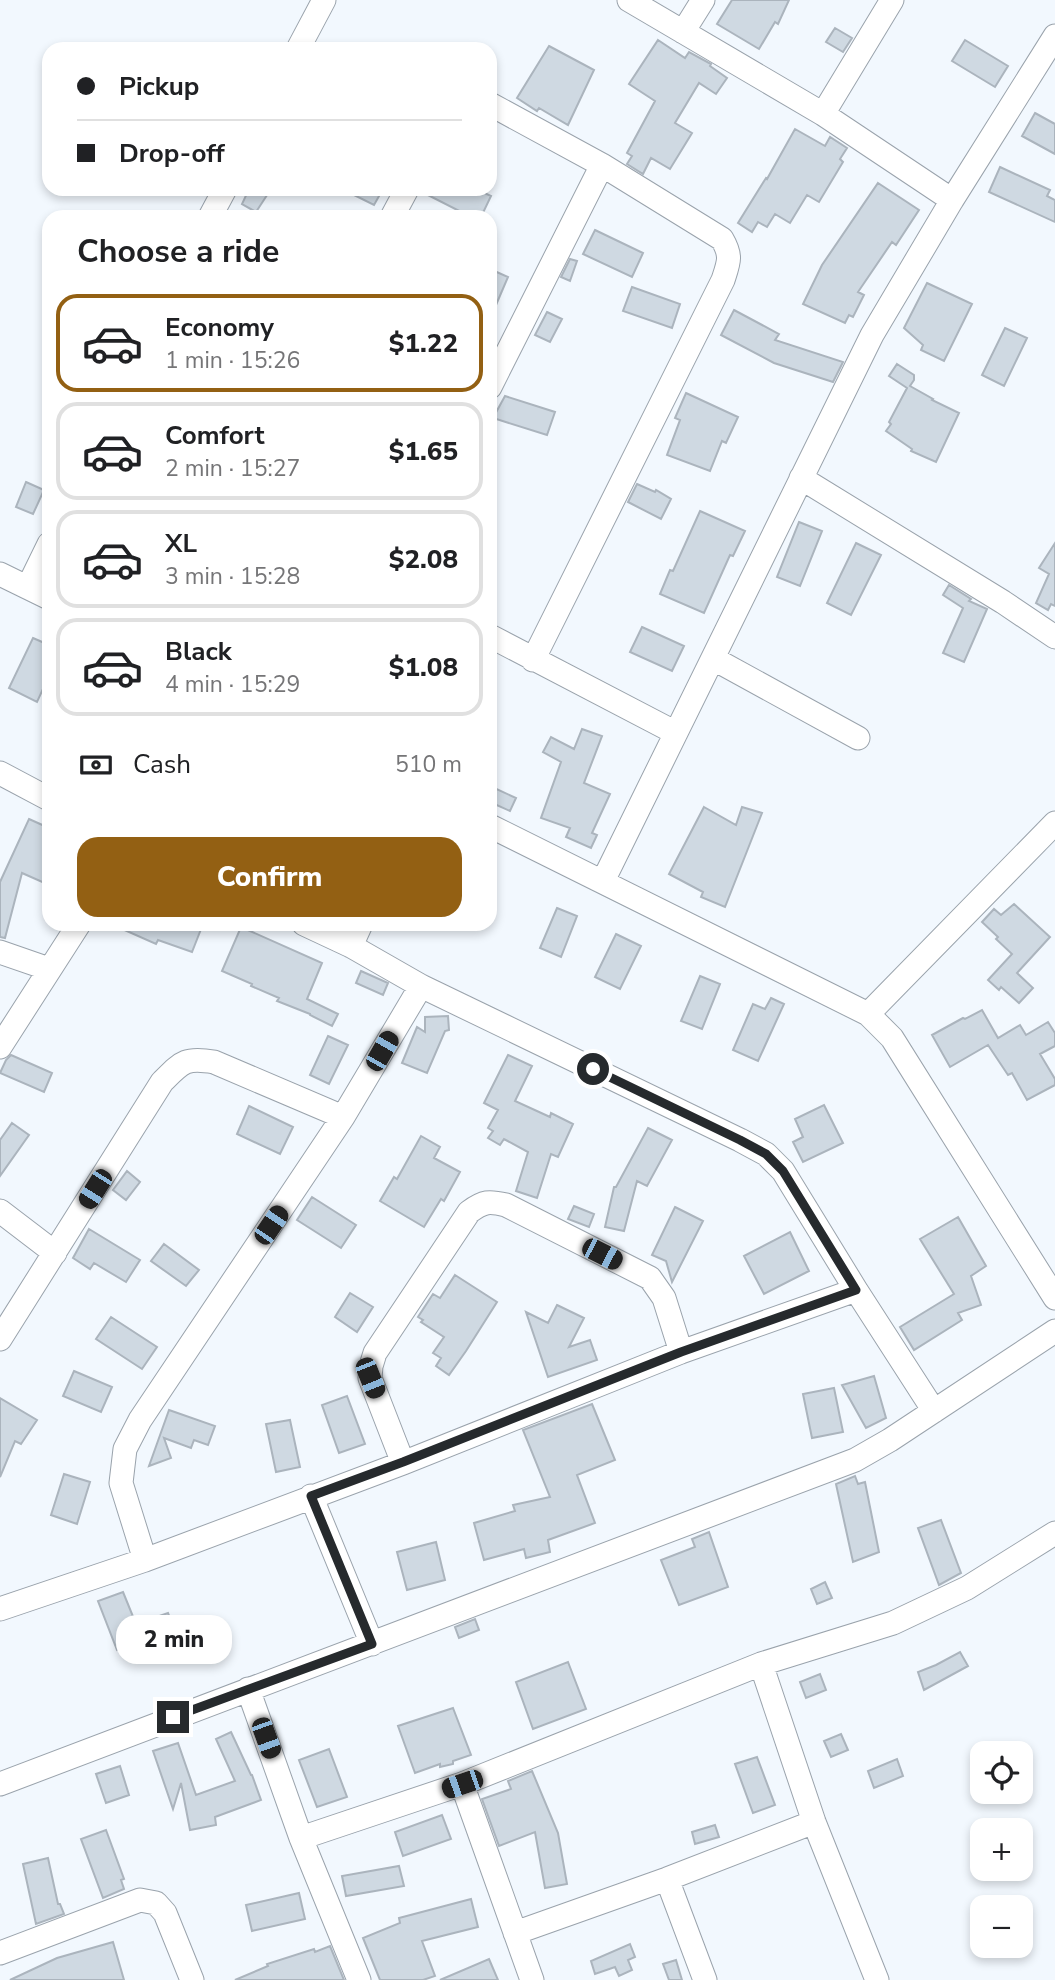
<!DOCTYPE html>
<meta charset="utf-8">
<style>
body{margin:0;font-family:"Nunito Sans",sans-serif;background:#f6f6f6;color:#202124;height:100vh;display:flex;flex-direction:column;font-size:26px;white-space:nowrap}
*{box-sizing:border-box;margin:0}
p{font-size:23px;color:#757577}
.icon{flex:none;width:38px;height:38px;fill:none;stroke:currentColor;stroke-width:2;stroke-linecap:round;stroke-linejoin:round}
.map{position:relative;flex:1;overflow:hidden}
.side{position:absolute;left:42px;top:210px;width:455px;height:721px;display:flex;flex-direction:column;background:#fff;border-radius:21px;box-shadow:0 4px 10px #0003}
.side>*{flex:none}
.top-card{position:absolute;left:42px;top:42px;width:455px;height:154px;border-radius:21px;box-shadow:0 4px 10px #0003;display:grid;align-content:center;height:154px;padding:0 35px;background:#fff}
.fabs{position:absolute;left:970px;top:1741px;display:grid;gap:14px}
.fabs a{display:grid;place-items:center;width:63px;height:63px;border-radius:14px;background:#fff;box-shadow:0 4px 10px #0003;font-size:35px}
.end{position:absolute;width:32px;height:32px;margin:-16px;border:9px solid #262a2d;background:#fff;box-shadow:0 0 0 4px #fff}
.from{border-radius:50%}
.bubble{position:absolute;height:49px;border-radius:21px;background:#fff;box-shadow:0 4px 10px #0003;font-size:23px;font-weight:800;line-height:49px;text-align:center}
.car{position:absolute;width:21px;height:42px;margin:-21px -10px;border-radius:9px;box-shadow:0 0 5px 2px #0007;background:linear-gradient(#222 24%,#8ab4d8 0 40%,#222 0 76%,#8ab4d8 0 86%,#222 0)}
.top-card b{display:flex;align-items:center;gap:24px;height:66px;font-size:26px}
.top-card b+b{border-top:2px solid #e0e0e0}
.top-card i{width:18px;height:18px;background:#202124}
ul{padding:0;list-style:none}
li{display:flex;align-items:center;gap:21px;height:98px;margin:0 14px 10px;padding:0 21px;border:4px solid #e0e0e0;border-radius:21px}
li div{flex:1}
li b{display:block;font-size:26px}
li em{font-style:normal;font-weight:800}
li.on{border-color:#936013}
li>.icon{width:63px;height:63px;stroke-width:1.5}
h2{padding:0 35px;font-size:32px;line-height:84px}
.pay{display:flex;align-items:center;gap:18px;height:77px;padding:0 35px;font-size:26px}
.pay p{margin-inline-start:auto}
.cta{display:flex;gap:14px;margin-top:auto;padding:14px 35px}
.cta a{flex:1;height:80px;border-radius:21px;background:#936013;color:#fff;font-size:28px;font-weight:800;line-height:80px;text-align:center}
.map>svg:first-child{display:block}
</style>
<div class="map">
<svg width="1055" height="1980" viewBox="0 0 1055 1980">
<rect width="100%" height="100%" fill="#f2f8fe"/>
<path fill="#cfd9e2" stroke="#abb4bd" stroke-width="2" d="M732 0H789L778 24 775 22 759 49 717 24Z
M835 28 852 38 843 52 826 42Z
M658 40 685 58 689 52 711 64 710 66 727 78 716 94 699 83 675 123 692 133 670 169 651 158 643 174 627 164 632 156 627 153 655 101 629 84Z
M965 40 1008 66 995 87 952 61Z
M549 46 594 70 568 125 539 108 537 111 517 98Z
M1035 113 1055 124V154L1022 136Z
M795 129 825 146 830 137 847 148 840 159 843 162 819 202 807 195 790 223 775 214 767 227 758 222 752 232 738 223 766 178 767 179Z
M1000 167 1050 190 1047 196 1055 200V222L989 192Z
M878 183 919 210 896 245 892 242 858 292 864 295 853 317 849 315 845 323 803 304 822 265Z
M249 189H271L256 212 242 204Z
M342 189H383L374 205Z
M421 189H476L491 196 481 217H471L420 191Z
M595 230 643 253 632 277 583 254Z
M570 259 577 261 570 281 561 277Z
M490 269 508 277 490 319Z
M927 283 972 304 944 361 921 350 923 345 904 328Z
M632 287 680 304 672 328 623 311Z
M734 310 779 334 775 340 843 362 833 382 774 363 721 335Z
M547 312 562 319 550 342 535 335Z
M1005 328 1027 338 1004 386 982 375Z
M897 364 914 375V380L910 386 933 399 932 400 959 413 936 462 911 451 912 449 886 431 891 424 889 422 907 388 889 376Z
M686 393 738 417 726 443 722 441 710 471 667 455 680 420 675 418Z
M505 396 555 412 547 435 493 418Z
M26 482 44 490 33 514 16 507Z
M637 484 655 492 656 490 671 499 661 519 628 502Z
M700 511 745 531 733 556 730 555 704 613 660 594 670 570 673 571Z
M799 522 822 531 800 586 777 577Z
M856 543 881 555 851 615 827 603Z
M1055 543V606L1051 604 1048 610 1036 603 1049 574 1039 568Z
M949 585 971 599 969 601 987 609 964 662 943 653 963 608 943 595Z
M642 627 684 646 672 671 630 652Z
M33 638 49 645V676L37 702 9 688Z
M582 729 602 736 584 783 610 794 592 833 597 835 591 848 566 837 570 828 541 818 561 762 543 752 551 737 574 749Z
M490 786 516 798 510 811 490 802Z
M704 807 736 825 742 807 762 813 725 907 701 897 703 892 669 874Z
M29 819 49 828V885L22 873 5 938 0 937V882Z
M1014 904 1050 937 1017 973 1033 988 1019 1003 1001 987 999 990 988 980 1012 954 996 939 998 937 982 922 994 909 1001 915Z
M557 908 577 916 561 957 540 948Z
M111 924H203L192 952 158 940 156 944Z
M241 927 322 963 307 999 338 1014 332 1026 310 1015V1014L277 1001 279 998 251 986 252 984 222 971Z
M616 934 641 946 620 989 595 977Z
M361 971 388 983 383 995 356 983Z
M700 976 720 984 702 1029 681 1021Z
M771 998 784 1004 758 1061 733 1050 753 1004 765 1009Z
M982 1010 998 1038 1020 1025 1026 1035 1048 1022 1055 1033V1046L1040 1054 1055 1079V1085L1027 1100 1012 1073 1008 1075 988 1045 950 1067 932 1035 963 1018 965 1019Z
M448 1016 449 1030 445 1031 427 1073 402 1063 417 1027 425 1032V1017Z
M328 1036 348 1045 329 1084 310 1075Z
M11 1055 52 1073 44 1092 0 1073 6 1060Z
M508 1055 532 1066 515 1101 550 1117 551 1113 573 1124 558 1157 551 1154 537 1198 516 1191 528 1152 504 1139 500 1145 488 1138 493 1131 488 1128 498 1110 484 1103Z
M824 1105 843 1143 803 1162 793 1142 803 1137 795 1119Z
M249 1106 293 1127 280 1154 237 1134Z
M12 1123 29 1135 0 1176V1140Z
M648 1128 672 1140 647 1186 637 1181 624 1231 605 1227 614 1187H616Z
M421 1136 440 1147 434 1158 460 1172 444 1201 441 1199 424 1227 380 1201 394 1177 397 1179Z
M127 1171 140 1182 126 1200 113 1190Z
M312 1197 356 1225 341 1248 297 1220Z
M574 1206 594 1214 589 1227 568 1219Z
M675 1207 703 1221 672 1282 666 1261 652 1255Z
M958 1217 986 1266 971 1276 981 1305 958 1313 962 1320 914 1350 900 1327 954 1294 920 1239Z
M89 1229 140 1260 126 1282 94 1263 90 1269 73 1258Z
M790 1232 809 1271 764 1294 744 1256Z
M164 1244 199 1270 186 1286 151 1261Z
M455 1275 497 1302 466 1351 449 1375 436 1366 441 1358 433 1353 444 1337 421 1322 423 1320 418 1317 433 1294 440 1298Z
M350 1293 373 1307 357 1332 335 1317Z
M557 1305 584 1318 569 1347 590 1340 597 1360 548 1377 526 1312 548 1323Z
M111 1317 157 1347 142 1369 96 1339Z
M74 1371 112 1387 101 1412 63 1396Z
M874 1376 886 1418 866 1428 842 1385Z
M834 1388 843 1432 812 1438 803 1394Z
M347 1396 365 1444 339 1453 322 1405Z
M0 1398 37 1420 21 1444 15 1441 0 1477Z
M592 1404 615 1460 577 1475 595 1523 548 1540 550 1552 526 1558 524 1549 484 1560 474 1523 515 1511 513 1505 550 1497 523 1430Z
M169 1410 215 1426 208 1445 194 1440 191 1448 164 1438 171 1458 149 1466Z
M290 1420 300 1467 276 1472 266 1424Z
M64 1474 90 1482 77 1524 51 1515Z
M855 1476 858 1484 865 1482 879 1552 853 1562 836 1484Z
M941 1520 961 1573 939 1585 918 1528Z
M709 1532 728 1587 679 1605 661 1560 695 1547 692 1539Z
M436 1542 445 1580 407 1590 397 1552Z
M825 1582 832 1598 817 1604 811 1589Z
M123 1592 136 1624 168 1613 174 1628 117 1650 98 1601Z
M475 1619 479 1630 459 1638 455 1627Z
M960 1652 968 1666 924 1690 918 1672 936 1665Z
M568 1662 586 1709 533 1729 516 1682Z
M820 1674 826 1690 806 1698 800 1682Z
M453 1708 471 1755 453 1761V1764L440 1767V1764L415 1773 398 1726Z
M231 1732 251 1775H252L261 1800 215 1817 216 1825 190 1830 181 1783 173 1809 153 1751 178 1743 196 1795 235 1781 216 1739Z
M841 1734 848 1750 831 1757 824 1741Z
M329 1749 347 1797 317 1807 299 1760Z
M757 1757 775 1805 753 1813 735 1764Z
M897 1759 903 1776 874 1788 868 1771Z
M120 1766 129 1795 106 1803 96 1774Z
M532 1771 558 1833 567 1884 545 1888 535 1832 499 1846 482 1799 511 1789 508 1781Z
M442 1815 451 1839 403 1856 395 1832Z
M715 1825 719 1837 695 1844 692 1832Z
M106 1830 124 1879 121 1880 124 1889 103 1898 81 1839Z
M48 1858 58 1904H60L64 1914 36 1924 23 1864Z
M399 1866 404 1886 346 1896 342 1876Z
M299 1893 305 1919 252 1931 246 1905Z
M471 1899 478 1927 422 1941 435 1976 423 1980H380L363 1938 400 1923 399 1918Z
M113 1942 124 1980H10L57 1958Z
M630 1944 635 1957 628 1960 632 1970 619 1976 615 1967 595 1974 591 1961Z
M330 1946 344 1980H235L268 1966 267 1964 314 1949 315 1952Z
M489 1959 498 1980H440Z
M676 1960 682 1980H669L663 1964Z"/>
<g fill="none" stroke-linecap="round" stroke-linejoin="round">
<g stroke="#9aa3ac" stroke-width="25">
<path id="minor" d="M629 0 823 114 952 200
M683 32 703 0
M298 49 324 0
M490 104 602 165 722 239C732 256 729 262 723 280L533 660
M823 114 892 0
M210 217 225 189
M392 217 407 189
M490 387 602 165
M801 478 1003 602 1055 637
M0 574 49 598
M28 587 49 544
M490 636 676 733
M714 659 858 738
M0 773 49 799
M490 826 868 1014 892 1038 1055 1298
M603 881 872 335 952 200 1055 36
M304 924 351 946 421 986 740 1140 766 1154 783 1171 856 1290 934 1411
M351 946 361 924
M0 952 49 969
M868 1014 1055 823
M0 1047 79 924
M0 1211 55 1253
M0 1339 162 1082C182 1062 185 1057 214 1062L343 1117
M403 1463 370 1378 371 1366 375 1353 469 1212C484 1201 489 1201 506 1205L650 1278 664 1298 681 1352
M311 1496 372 1644
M145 1560 121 1483 125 1449 140 1420 343 1117 421 986
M0 1609 145 1560 403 1463 681 1352 856 1290
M761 1664 814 1822 877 1980
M248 1689 301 1838 359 1980
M0 1784 855 1460 890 1440 1055 1331
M462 1784 532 1980
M301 1838 462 1784 761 1664 893 1623 967 1588 1055 1533
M667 1879 705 1980
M515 1933 667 1879 814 1822
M0 1953 140 1900 156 1903 165 1913 192 1980"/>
</g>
<use href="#minor" stroke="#fff" stroke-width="23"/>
</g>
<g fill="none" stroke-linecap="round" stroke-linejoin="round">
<path stroke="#262a2d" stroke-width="9" d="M173 1717 372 1644 311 1496 403 1462 681 1352 856 1290 783 1171 766 1154 740 1140 593 1069"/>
</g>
</svg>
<div class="fabs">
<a><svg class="icon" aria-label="locate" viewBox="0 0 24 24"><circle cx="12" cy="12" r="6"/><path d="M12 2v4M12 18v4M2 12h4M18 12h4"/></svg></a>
<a>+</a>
<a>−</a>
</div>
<i class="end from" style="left:593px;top:1069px"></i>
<i class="end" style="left:173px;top:1717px"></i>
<div class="bubble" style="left:116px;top:1615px;width:116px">2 min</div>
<i class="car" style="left:382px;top:1051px;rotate:30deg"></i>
<i class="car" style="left:95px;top:1189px;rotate:212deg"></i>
<i class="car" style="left:271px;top:1225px;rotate:34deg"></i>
<i class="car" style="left:602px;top:1254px;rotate:117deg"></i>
<i class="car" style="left:370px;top:1378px;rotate:158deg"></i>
<i class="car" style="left:266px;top:1738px;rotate:160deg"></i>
<i class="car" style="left:462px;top:1784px;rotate:251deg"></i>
<div class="top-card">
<b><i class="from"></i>Pickup</b>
<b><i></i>Drop-off</b>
</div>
<section class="side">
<h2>Choose a ride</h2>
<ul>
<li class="on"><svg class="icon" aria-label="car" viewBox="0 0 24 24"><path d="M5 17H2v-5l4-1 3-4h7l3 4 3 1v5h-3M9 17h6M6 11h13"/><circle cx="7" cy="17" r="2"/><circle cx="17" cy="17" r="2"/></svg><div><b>Economy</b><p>1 min · 15:26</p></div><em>$1.22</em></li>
<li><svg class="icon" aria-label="car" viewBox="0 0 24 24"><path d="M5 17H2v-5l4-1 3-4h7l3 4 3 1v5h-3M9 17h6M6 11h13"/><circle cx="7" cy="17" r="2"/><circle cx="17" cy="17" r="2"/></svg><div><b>Comfort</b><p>2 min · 15:27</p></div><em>$1.65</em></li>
<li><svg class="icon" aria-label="car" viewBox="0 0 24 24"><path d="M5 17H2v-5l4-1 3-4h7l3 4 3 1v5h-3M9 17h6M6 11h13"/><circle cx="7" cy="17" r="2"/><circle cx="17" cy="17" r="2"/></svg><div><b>XL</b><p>3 min · 15:28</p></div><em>$2.08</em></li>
<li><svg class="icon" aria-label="car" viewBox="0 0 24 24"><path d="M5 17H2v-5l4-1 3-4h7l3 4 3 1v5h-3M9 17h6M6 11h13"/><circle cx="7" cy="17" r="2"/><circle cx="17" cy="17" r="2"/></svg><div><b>Black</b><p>4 min · 15:29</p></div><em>$1.08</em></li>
</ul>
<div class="pay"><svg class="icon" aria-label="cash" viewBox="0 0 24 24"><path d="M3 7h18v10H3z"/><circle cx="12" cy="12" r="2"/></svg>Cash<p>510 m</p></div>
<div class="cta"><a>Confirm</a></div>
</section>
</div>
